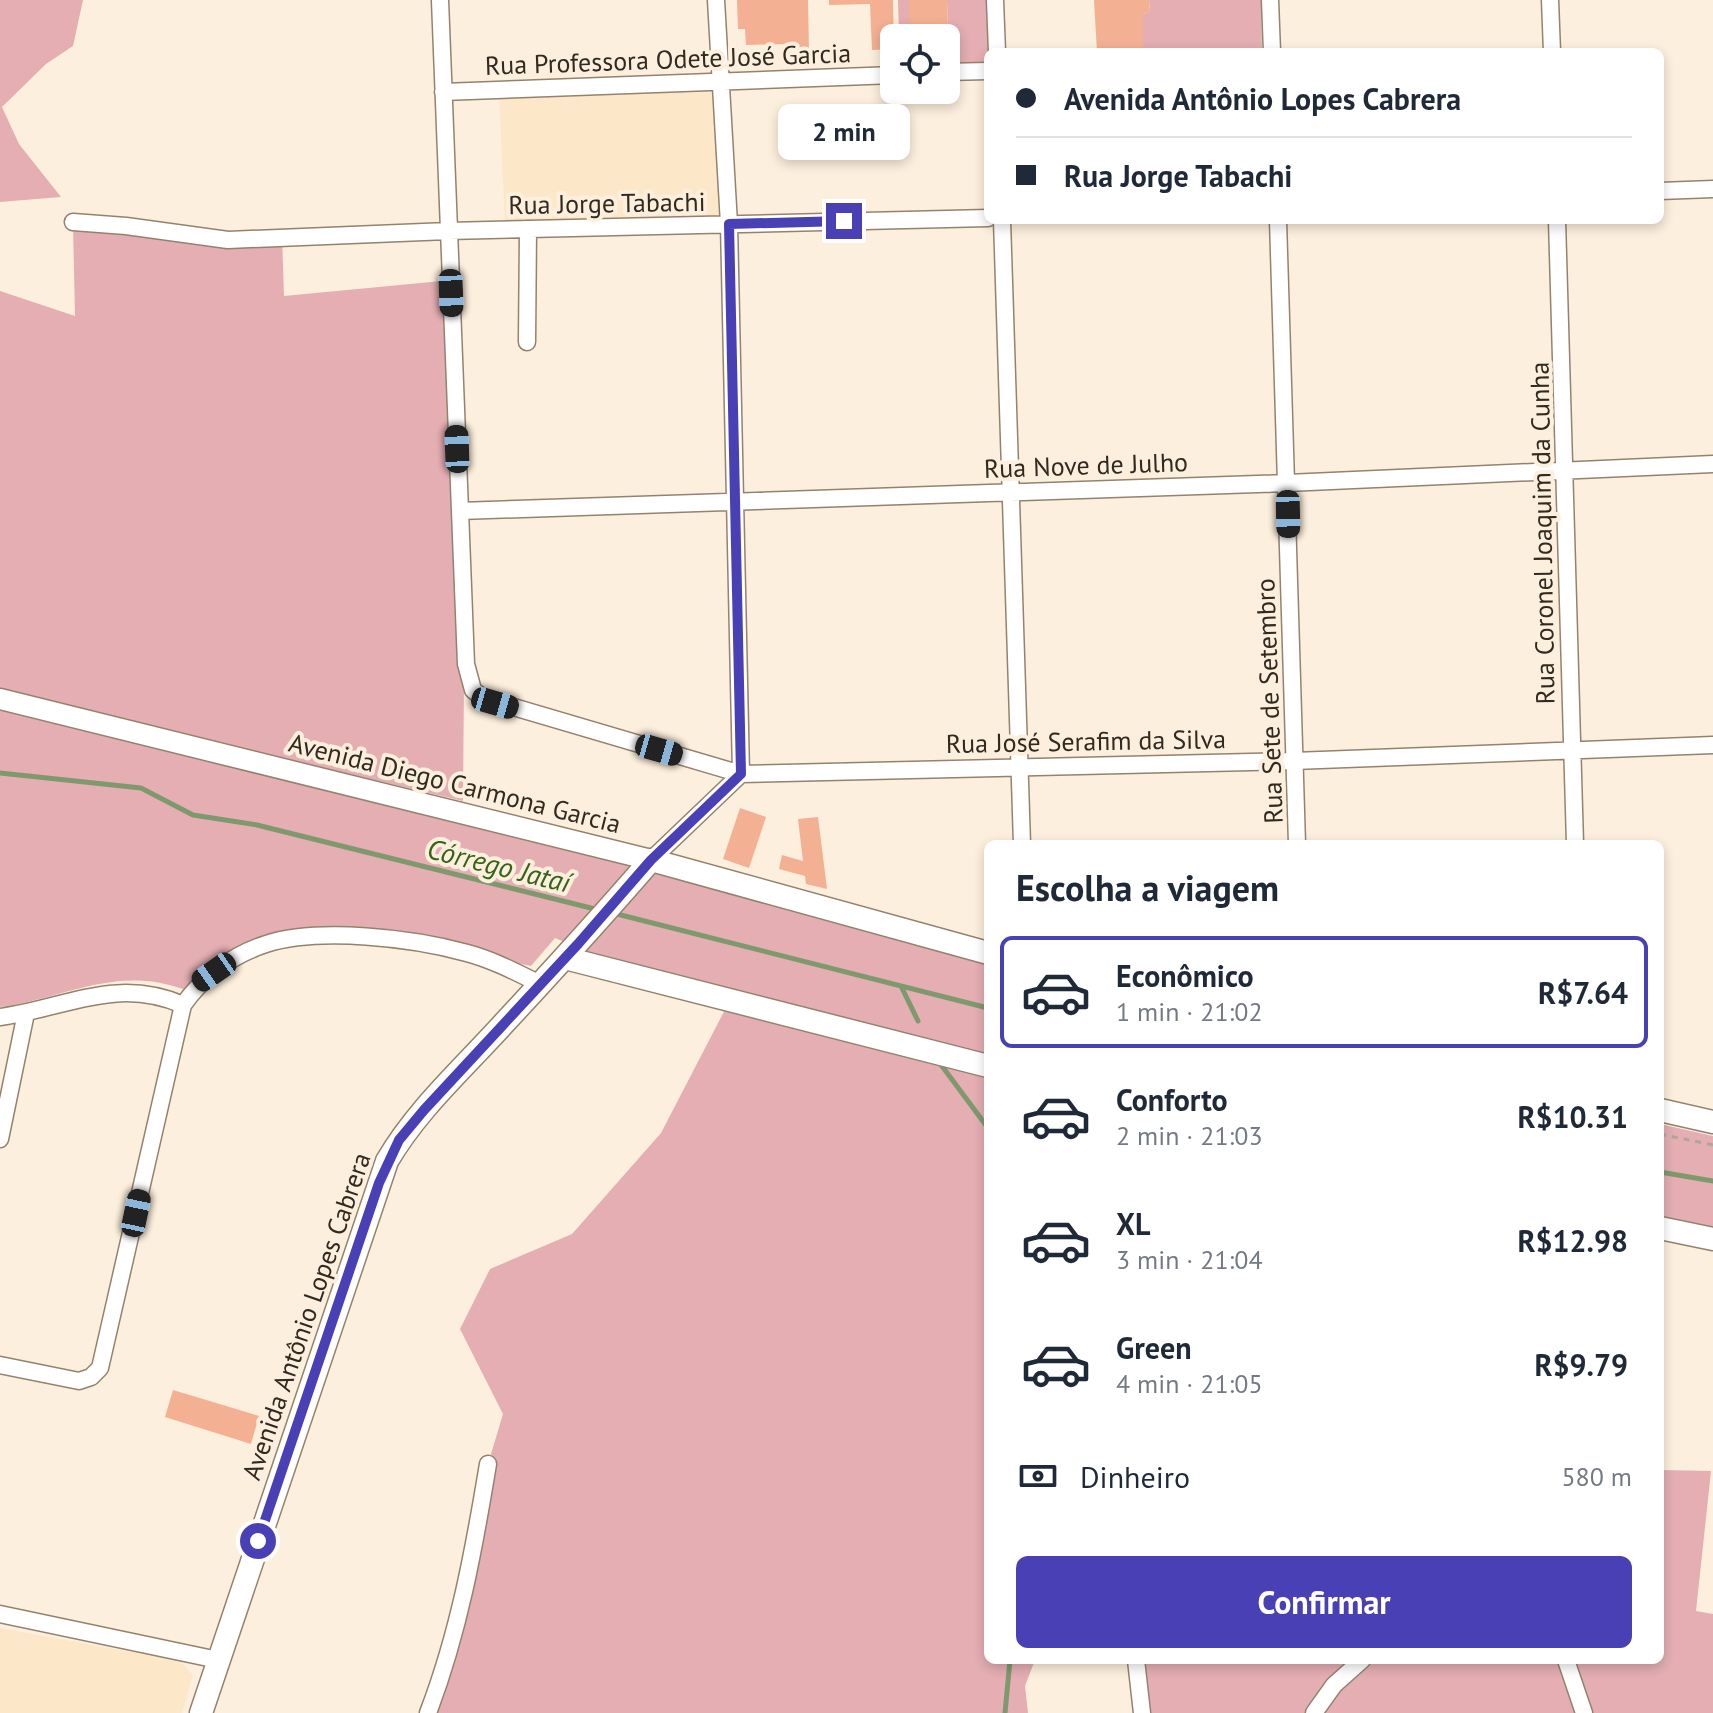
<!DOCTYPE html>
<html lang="pt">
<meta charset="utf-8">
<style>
body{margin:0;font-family:"PT Sans",sans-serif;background:#f6f6f7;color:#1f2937;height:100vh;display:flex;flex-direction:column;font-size:30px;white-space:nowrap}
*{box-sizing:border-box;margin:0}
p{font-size:26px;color:#747a83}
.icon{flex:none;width:44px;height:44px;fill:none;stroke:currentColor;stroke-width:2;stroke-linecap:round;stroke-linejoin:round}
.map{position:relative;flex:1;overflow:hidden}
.side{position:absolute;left:984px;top:840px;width:680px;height:824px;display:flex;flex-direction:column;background:#fff;border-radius:12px;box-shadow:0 4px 12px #0003}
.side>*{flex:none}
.guide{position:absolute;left:984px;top:48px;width:680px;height:176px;border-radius:12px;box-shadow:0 4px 12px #0003;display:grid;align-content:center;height:176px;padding:0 32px;background:#fff}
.fabs{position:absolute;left:880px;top:24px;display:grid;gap:16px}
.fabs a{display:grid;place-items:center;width:80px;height:80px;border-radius:12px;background:#fff;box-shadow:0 4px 12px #0003;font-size:40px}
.end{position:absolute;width:36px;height:36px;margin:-18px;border:10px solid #4a40b6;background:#fff;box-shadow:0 0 0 4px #fff}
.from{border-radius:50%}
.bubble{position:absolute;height:56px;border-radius:12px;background:#fff;box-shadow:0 4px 12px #0003;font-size:26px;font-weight:600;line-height:56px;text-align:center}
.car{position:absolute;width:24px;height:48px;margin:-24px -12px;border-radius:10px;box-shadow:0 0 6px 2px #0007;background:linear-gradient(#222 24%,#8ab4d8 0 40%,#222 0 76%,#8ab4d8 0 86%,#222 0)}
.guide b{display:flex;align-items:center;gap:28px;height:76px;font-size:30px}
.guide b+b{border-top:2px solid #e0e1e3}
.guide i{width:20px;height:20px;background:#1f2937}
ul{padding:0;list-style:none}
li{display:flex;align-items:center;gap:24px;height:112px;margin:0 16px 12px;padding:0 16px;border:4px solid transparent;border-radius:12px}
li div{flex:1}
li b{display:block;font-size:30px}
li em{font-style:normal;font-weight:600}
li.current{border-color:#4a40b6}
li>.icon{width:72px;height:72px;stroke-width:1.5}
h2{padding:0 32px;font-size:36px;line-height:96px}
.pay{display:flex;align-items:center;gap:20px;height:88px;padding:0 32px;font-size:30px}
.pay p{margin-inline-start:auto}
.cta{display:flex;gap:16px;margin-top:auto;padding:16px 32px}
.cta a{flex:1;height:92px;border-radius:12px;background:#4a40b6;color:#fff;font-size:32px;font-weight:600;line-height:92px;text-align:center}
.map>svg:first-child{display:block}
</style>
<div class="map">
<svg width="1713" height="1713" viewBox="0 0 1713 1713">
<rect width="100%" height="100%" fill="#fdefdd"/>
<path fill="#fde7c9" d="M717 87 724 218 505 225 499 95Z
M0 1628 180 1661 193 1675 182 1713H0Z"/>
<path fill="#e4aeb3" d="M0 0H83L73 46 46 64 2 107 19 144 61 197 0 202Z
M898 0H909L910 28 948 27 947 0H990L992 52H988V69L946 70V38H899Z
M1149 0H1261L1262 52H1143V14L1150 12Z
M73 222 282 237 284 296 442 281 458 655 464 680 463 801 0 691V291L75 316Z
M0 703 988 957V1059L610 961 555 938 531 966 361 932 230 958 183 989C116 965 65 998 0 1007Z
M730 1000 988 1066V1660H1035L1025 1686 1028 1713H428L488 1464 503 1414 460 1329 490 1269 572 1234 661 1133Z
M1660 1124 1713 1136V1228L1660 1218Z
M1660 1470 1711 1471 1696 1611 1713 1614V1713H1142L1136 1660H1660Z"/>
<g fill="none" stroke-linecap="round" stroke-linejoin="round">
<path stroke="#7f996f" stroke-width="5" d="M0 773 141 788 193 815 257 825 599 910
M613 913 988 1008
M901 986 918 1021
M939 1062 988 1128
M1660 1172 1713 1181
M1005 1713 1010 1660"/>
</g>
<path fill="#f3b093" d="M737 0H808L809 53H790L789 44 746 45 745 29H738Z
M829 0H893L894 49 872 50 870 4 829 5Z
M909 0H947L948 27 909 28Z
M1094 0H1149L1150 12 1143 14V52H1097Z
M740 808 766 817 749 868 723 859Z
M818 817 827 889 806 884 805 876 779 869 782 855 803 861 798 819Z
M173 1390 259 1416 251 1444 165 1417Z"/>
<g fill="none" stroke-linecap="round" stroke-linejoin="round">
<g stroke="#93836e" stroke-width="19">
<path id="minor" d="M440 0 466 664 473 690 483 698 741 774 1294 761 1713 745
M716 0 729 224 741 774
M995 0 997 52
M1270 0 1272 52
M1550 0 1552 52
M946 72 988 71
M443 92 894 75
M1660 191 1713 189
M1002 220 1022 844
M1278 220 1297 844
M1557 220 1575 844
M73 222 126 226 228 240 448 231 988 218
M527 342 528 229
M460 511 1287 483 1713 464
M651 860 741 774
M0 1017C66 1008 116 976 183 1005
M0 1139 26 1013
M0 1365 79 1381 91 1377 100 1368 183 1005C203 977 232 955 266 944 319 927 413 938 467 953 493 960 516 972 540 984
M0 1614 218 1660
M1136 1660 1142 1713
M1566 1660 1584 1713
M428 1713C459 1632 474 1549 488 1464
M1314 1713 1334 1685 1362 1660"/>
</g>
<g stroke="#93836e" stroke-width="23">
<path id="tertiary" d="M0 699 651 860"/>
</g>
<g stroke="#93836e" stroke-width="25">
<path id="secondary" d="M565 958 988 1066
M1660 1110 1713 1122
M1660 1228 1713 1239
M201 1713 387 1161C415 1113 456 1075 494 1034 547 977 600 919 651 860L988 953"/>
</g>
<path stroke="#b0a597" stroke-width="3" stroke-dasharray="6 6" stroke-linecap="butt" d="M1660 1134 1713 1145"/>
<use href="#minor" stroke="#fff" stroke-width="16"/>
<use href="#tertiary" stroke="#fff" stroke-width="20"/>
<use href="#secondary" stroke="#fff" stroke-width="22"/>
</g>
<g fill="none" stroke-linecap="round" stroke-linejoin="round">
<path stroke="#4a40b6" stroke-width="10" d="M258 1541 379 1183 399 1140 424 1110 578 944 651 860 741 774 729 224 844 221"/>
</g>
<g text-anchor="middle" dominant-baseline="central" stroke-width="8" stroke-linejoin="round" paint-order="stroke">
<g font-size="26" fill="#302a21" stroke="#fdefdd">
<text transform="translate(668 59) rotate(-2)">Rua Professora Odete José Garcia</text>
<text transform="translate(607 203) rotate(-1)">Rua Jorge Tabachi</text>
<text transform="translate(1086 465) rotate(-2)">Rua Nove de Julho</text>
<text transform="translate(1542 533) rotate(-91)">Rua Coronel Joaquim da Cunha</text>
<text transform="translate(1269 701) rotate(-92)">Rua Sete de Setembro</text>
<text transform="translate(1086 741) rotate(-1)">Rua José Serafim da Silva</text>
<text transform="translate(455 783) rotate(14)">Avenida Diego Carmona Garcia</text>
<text transform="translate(306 1316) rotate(-71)">Avenida Antônio Lopes Cabrera</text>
</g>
<g font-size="28" font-style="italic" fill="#346418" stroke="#fdefdd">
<text transform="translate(499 865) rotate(14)">Córrego Jataí</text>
</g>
</g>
</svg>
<div class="fabs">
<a><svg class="icon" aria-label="locate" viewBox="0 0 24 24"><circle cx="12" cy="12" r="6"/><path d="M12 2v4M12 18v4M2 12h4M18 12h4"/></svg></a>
</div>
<i class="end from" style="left:258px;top:1541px"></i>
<i class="end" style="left:844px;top:221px"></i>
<div class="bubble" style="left:778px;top:104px;width:132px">2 min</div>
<i class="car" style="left:451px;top:293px;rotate:178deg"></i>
<i class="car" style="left:457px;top:449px;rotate:358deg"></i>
<i class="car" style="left:1288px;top:514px;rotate:179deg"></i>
<i class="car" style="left:495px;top:703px;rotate:106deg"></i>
<i class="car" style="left:659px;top:750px;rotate:106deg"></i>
<i class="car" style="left:214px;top:972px;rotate:235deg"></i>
<i class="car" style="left:136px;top:1213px;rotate:12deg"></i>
<div class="guide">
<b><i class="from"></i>Avenida Antônio Lopes Cabrera</b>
<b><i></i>Rua Jorge Tabachi</b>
</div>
<section class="side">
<h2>Escolha a viagem</h2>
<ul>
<li class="current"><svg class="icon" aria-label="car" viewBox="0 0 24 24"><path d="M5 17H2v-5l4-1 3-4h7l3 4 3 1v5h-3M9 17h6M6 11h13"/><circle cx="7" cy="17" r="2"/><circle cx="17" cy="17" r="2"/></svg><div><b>Econômico</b><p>1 min · 21:02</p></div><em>R$7.64</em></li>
<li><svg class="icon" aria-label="car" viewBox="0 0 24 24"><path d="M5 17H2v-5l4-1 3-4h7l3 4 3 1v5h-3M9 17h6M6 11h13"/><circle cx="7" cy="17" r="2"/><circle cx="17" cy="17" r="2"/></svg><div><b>Conforto</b><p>2 min · 21:03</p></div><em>R$10.31</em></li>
<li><svg class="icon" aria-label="car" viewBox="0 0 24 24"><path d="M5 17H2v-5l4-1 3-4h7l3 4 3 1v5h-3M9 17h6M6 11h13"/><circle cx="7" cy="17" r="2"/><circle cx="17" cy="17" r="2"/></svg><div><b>XL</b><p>3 min · 21:04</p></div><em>R$12.98</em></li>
<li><svg class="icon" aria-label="car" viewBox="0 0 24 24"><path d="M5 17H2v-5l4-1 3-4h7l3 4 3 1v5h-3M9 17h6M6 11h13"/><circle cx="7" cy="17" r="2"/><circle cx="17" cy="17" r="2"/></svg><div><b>Green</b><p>4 min · 21:05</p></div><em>R$9.79</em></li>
</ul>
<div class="pay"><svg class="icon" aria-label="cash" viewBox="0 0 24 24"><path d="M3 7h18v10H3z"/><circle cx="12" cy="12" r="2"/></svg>Dinheiro<p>580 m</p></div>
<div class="cta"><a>Confirmar</a></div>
</section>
</div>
